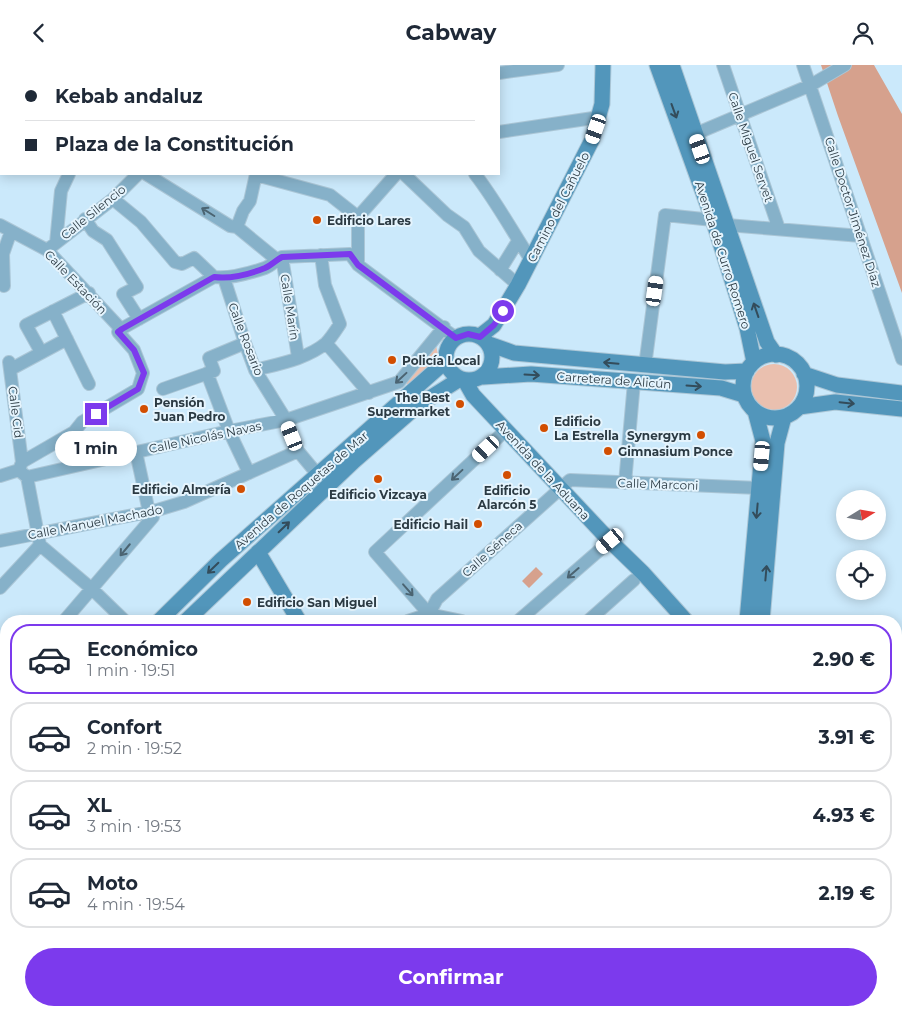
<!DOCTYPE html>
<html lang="es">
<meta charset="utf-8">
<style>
body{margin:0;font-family:Montserrat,sans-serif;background:#f6f6f7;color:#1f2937;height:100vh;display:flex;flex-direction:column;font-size:19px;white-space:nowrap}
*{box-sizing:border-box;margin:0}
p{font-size:16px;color:#747a83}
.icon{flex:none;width:28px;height:28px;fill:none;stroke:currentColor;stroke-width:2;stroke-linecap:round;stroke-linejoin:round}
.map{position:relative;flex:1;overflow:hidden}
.details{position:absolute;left:0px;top:550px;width:902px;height:401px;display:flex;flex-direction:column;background:#fff;border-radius:20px 20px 0 0;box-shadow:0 2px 12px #0003}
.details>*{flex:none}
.banner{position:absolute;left:0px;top:0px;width:500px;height:110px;box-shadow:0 2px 12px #0003;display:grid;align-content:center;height:110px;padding:0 25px;background:#fff}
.needle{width:32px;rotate:79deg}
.buttons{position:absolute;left:836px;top:425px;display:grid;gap:10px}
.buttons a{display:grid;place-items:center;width:50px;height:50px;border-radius:50%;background:#fff;box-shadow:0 2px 12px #0003;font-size:25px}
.end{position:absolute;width:22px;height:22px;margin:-11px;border:6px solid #7c3aed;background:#fff;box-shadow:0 0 0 2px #fff}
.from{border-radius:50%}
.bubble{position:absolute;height:35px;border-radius:18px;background:#fff;box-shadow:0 2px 12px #0003;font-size:16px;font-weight:700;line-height:35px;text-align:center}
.car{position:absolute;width:15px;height:30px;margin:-15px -8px;border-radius:6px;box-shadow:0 0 4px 1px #0007;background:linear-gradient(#fff 24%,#345 0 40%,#fff 0 76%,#345 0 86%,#fff 0)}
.banner b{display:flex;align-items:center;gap:18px;height:48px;font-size:19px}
.banner b+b{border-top:1px solid #e0e1e3}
.banner i{width:12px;height:12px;background:#1f2937}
ul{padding:9px 0 0;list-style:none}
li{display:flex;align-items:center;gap:15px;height:70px;margin:0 10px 8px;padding:0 15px;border:2px solid #e0e1e3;border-radius:20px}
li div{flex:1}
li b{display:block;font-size:19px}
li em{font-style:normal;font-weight:700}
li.active{border-color:#7c3aed}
li>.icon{width:45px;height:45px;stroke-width:1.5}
.action{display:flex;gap:10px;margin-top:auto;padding:10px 25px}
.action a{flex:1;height:58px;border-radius:30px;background:#7c3aed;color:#fff;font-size:20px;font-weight:700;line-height:58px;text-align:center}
header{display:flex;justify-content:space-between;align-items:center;height:65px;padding:0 25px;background:#fff;font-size:22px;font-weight:700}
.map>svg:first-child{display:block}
</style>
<header><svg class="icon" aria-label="back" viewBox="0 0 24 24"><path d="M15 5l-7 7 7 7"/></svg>Cabway<svg class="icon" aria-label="person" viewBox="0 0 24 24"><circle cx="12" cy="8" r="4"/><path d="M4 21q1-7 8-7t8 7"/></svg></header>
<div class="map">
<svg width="902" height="951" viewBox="0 0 902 951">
<rect width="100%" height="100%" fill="#cbe9fb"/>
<path fill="#eac0af" d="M436 280 438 290 430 301 408 320 406 318Z
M751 322a23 23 0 1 1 46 0a23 23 0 1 1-46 0Z
M896 758 902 764V951H608L612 945H896Z
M273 945H310L314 951H278Z"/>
<path fill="#d6a18d" d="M821 0H874L902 49V228L838 51Z
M536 502 543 509 529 523 522 516Z"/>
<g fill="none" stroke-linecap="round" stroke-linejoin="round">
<g stroke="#abc6d6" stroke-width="14">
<path id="street" d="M173 0 175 1
M334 0 343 1
M443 0 444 1
M723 0 779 164
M803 0 902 294
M23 1V0
M66 1 67 0
M133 1V0
M269 1V0
M499 8 558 0
M0 43 1 40
M499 67 600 52
M695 69 811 20 845 0
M146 109 230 161 237 162 276 194
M404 109 447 150 464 162 479 186 518 220
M475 109C496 136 512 166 531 195
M256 110 330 130 358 152
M113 134 141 157 175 197 182 199 194 193 214 212
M85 154 93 166 107 175 137 222 123 229 139 254
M0 160 47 185 121 264
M727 160 861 171
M237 162 243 146 250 136 256 109
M56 178 61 126 69 109
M47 185 113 134 138 109
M282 192 298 292
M358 200V152L396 109
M500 205 518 176
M224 213 245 278 255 305 286 355 298 386 318 410
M4 221 3 189 11 166
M53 246 89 319
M121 264 214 212C230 214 250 208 265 203 272 200 276 195 282 192L350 189 358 200 456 273
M326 278 369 328
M41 287 26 260 89 228
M9 297 22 397
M645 301 665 150 713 155
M11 304 67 274
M255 305C278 299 307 294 326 278 331 273 336 265 340 259L325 220 321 190
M207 308 229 366 249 408
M163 324 214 306 209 293 245 278
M506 365 375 487 429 549 437 534 570 415 759 423
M136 387 149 447
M21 407 27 412 40 480 92 524 125 556
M0 411 19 405 22 397 74 367 82 357 138 324 143 308 134 285 118 267 121 264
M27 412 229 366 286 355 399 317 444 262
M625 418 634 317
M0 476 154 446 184 437 298 386
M0 523 40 480
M64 556 153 452 154 446
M408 556 429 549 462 556
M518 556 610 476
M588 556 634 515
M0 629 6 621
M0 714 6 718
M896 786 902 792
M0 866 6 860
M0 875 6 884
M50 945 55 951
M124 945 128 951
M196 945 200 951
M393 945 397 951
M449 945 454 951
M151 951 160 945
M579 951 582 945"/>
</g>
<g stroke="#abc6d6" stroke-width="17">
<path id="secondary" d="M657 0 713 155 747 263 754 297
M672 0 767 277 776 290
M446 292a23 23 0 1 1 46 0a23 23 0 1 1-46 0Z
M480 271 494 260 518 220 592 75 602 39 603 0
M489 279 514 288 725 307 747 306
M743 321a32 32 0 1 1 64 0a32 32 0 1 1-64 0Z
M804 309 837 320 902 328
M483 312 531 309 721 323 744 330
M465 316 473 330 610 476 643 508 686 556
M799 342 835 337 902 344
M258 487 299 556
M159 556 221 495 446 296
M186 556 354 396 417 341 460 314
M747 556 763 376 755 346
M762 556 777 378 784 352
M0 737 6 729
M0 764 6 757
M268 945 273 951
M316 945 320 951
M537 945 545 951"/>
</g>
<use href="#street" stroke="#86b1c9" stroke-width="12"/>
<use href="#secondary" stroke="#5296bb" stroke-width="15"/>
</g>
<defs><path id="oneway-shaft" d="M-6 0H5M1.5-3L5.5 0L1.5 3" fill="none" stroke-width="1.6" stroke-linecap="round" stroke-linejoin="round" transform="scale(1.25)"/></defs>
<g stroke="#334c5b">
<use href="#oneway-shaft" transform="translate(674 46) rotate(70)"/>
<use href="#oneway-shaft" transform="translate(756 245) rotate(-109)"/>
<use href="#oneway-shaft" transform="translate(611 298) rotate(-175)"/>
<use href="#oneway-shaft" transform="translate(532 310) rotate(3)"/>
<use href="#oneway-shaft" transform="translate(694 321) rotate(4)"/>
<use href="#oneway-shaft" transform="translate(847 338) rotate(6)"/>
<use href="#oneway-shaft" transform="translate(757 446) rotate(95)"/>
<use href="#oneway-shaft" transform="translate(284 462) rotate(-44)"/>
<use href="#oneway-shaft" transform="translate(213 503) rotate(136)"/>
<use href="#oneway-shaft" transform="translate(766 508) rotate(-85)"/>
</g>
<g stroke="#4b6472">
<use href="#oneway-shaft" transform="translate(208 147) rotate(-148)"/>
<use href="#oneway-shaft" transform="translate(401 313) rotate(137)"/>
<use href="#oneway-shaft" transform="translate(457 410) rotate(137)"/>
<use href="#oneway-shaft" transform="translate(125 485) rotate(130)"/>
<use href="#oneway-shaft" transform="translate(573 508) rotate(139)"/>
<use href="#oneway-shaft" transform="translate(408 525) rotate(49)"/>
</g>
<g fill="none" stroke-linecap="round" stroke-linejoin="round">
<path stroke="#7c3aed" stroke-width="6" d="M96 349 138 324 144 308 134 285 118 267 122 264 214 212C230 214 250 209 265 203 272 200 276 195 282 192L350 189 358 200 456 273 468 269 480 272 494 260 503 246"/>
</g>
<g fill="#d24e01" stroke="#e5f4fd" stroke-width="2">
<circle cx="317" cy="155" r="5"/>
<circle cx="392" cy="295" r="5"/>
<circle cx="460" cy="339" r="5"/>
<circle cx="144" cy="344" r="5"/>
<circle cx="544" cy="363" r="5"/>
<circle cx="701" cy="370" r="5"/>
<circle cx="608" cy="386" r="5"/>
<circle cx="507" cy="410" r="5"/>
<circle cx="378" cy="414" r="5"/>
<circle cx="241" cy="424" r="5"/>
<circle cx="478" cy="459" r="5"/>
<circle cx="247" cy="537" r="5"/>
</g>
<g text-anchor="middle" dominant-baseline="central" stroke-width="4" stroke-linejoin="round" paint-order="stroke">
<g font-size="12" fill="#2b3a43" stroke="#e5f4fd">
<text transform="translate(751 82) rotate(71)">Calle Miguel Servet</text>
<text transform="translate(558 142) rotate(-63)">Camino del Cañuelo</text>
<text transform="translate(93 147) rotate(-39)">Calle Silencio</text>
<text transform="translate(853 147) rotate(72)">Calle Doctor Jiménez Díaz</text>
<text transform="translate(723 190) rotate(72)">Avenida de Curro Romero</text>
<text transform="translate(76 217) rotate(46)">Calle Estación</text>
<text transform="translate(290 242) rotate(81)">Calle Marín</text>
<text transform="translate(246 274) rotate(69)">Calle Rosario</text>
<text transform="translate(614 315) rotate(4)">Carretera de Alicún</text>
<text transform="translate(16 347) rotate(83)">Calle Cid</text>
<text transform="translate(205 372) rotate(-12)">Calle Nicolás Navas</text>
<text transform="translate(543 405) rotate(47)">Avenida de la Aduana</text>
<text transform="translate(658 419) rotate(2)">Calle Marconi</text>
<text transform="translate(301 425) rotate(-41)">Avenida de Roquetas de Mar</text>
<text transform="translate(95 457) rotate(-11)">Calle Manuel Machado</text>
<text transform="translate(492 484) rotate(-42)">Calle Séneca</text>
</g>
<g font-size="12" font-weight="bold" fill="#2b3a43" stroke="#e5f4fd" text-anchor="start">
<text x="327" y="155">Edificio Lares</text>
<text x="402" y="295">Policía Local</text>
<text x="450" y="332" text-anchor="end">The Best<tspan x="450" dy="14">Supermarket</tspan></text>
<text x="154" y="337">Pensión<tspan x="154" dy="14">Juan Pedro</tspan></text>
<text x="554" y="356">Edificio<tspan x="554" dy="14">La Estrella</tspan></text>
<text x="691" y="370" text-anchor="end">Synergym</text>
<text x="618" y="386">Gimnasium Ponce</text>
<text x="231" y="424" text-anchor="end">Edificio Almería</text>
<text x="507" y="425" text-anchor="middle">Edificio<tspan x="507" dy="14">Alarcón 5</tspan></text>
<text x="378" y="429" text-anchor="middle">Edificio Vizcaya</text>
<text x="468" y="459" text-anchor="end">Edificio Hail</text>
<text x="257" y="537">Edificio San Miguel</text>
</g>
</g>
</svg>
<div class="buttons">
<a><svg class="needle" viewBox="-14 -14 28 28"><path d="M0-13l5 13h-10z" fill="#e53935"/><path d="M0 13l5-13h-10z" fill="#747a83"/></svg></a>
<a><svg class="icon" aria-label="locate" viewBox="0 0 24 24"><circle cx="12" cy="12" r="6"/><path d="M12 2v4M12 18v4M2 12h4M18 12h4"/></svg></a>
</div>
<i class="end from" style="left:503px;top:246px"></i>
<i class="end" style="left:96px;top:349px"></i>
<div class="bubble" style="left:55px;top:366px;width:82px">1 min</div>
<i class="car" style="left:596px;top:64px;rotate:199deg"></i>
<i class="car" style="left:700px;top:84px;rotate:341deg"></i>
<i class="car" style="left:655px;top:226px;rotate:8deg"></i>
<i class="car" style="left:292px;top:371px;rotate:338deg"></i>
<i class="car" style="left:486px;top:384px;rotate:227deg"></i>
<i class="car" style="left:762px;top:391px;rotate:185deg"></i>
<i class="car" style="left:610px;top:476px;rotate:230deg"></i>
<div class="banner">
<b><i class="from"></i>Kebab andaluz</b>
<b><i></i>Plaza de la Constitución</b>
</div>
<section class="details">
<ul>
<li class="active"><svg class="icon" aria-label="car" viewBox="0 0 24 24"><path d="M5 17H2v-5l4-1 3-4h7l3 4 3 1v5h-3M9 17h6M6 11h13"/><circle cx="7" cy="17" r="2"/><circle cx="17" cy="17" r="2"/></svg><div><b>Económico</b><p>1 min · 19:51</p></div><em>2.90 €</em></li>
<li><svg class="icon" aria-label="car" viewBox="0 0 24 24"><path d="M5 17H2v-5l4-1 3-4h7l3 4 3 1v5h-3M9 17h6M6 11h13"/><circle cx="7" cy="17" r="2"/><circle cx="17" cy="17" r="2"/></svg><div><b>Confort</b><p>2 min · 19:52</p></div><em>3.91 €</em></li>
<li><svg class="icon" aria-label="car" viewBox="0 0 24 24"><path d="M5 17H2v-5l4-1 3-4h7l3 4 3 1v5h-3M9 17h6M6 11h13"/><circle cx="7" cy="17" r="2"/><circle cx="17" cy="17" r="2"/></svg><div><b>XL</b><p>3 min · 19:53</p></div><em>4.93 €</em></li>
<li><svg class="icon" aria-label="car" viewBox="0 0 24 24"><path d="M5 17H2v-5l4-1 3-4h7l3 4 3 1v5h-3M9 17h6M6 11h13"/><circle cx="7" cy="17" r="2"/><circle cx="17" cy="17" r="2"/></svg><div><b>Moto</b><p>4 min · 19:54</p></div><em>2.19 €</em></li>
</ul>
<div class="action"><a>Confirmar</a></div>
</section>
</div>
